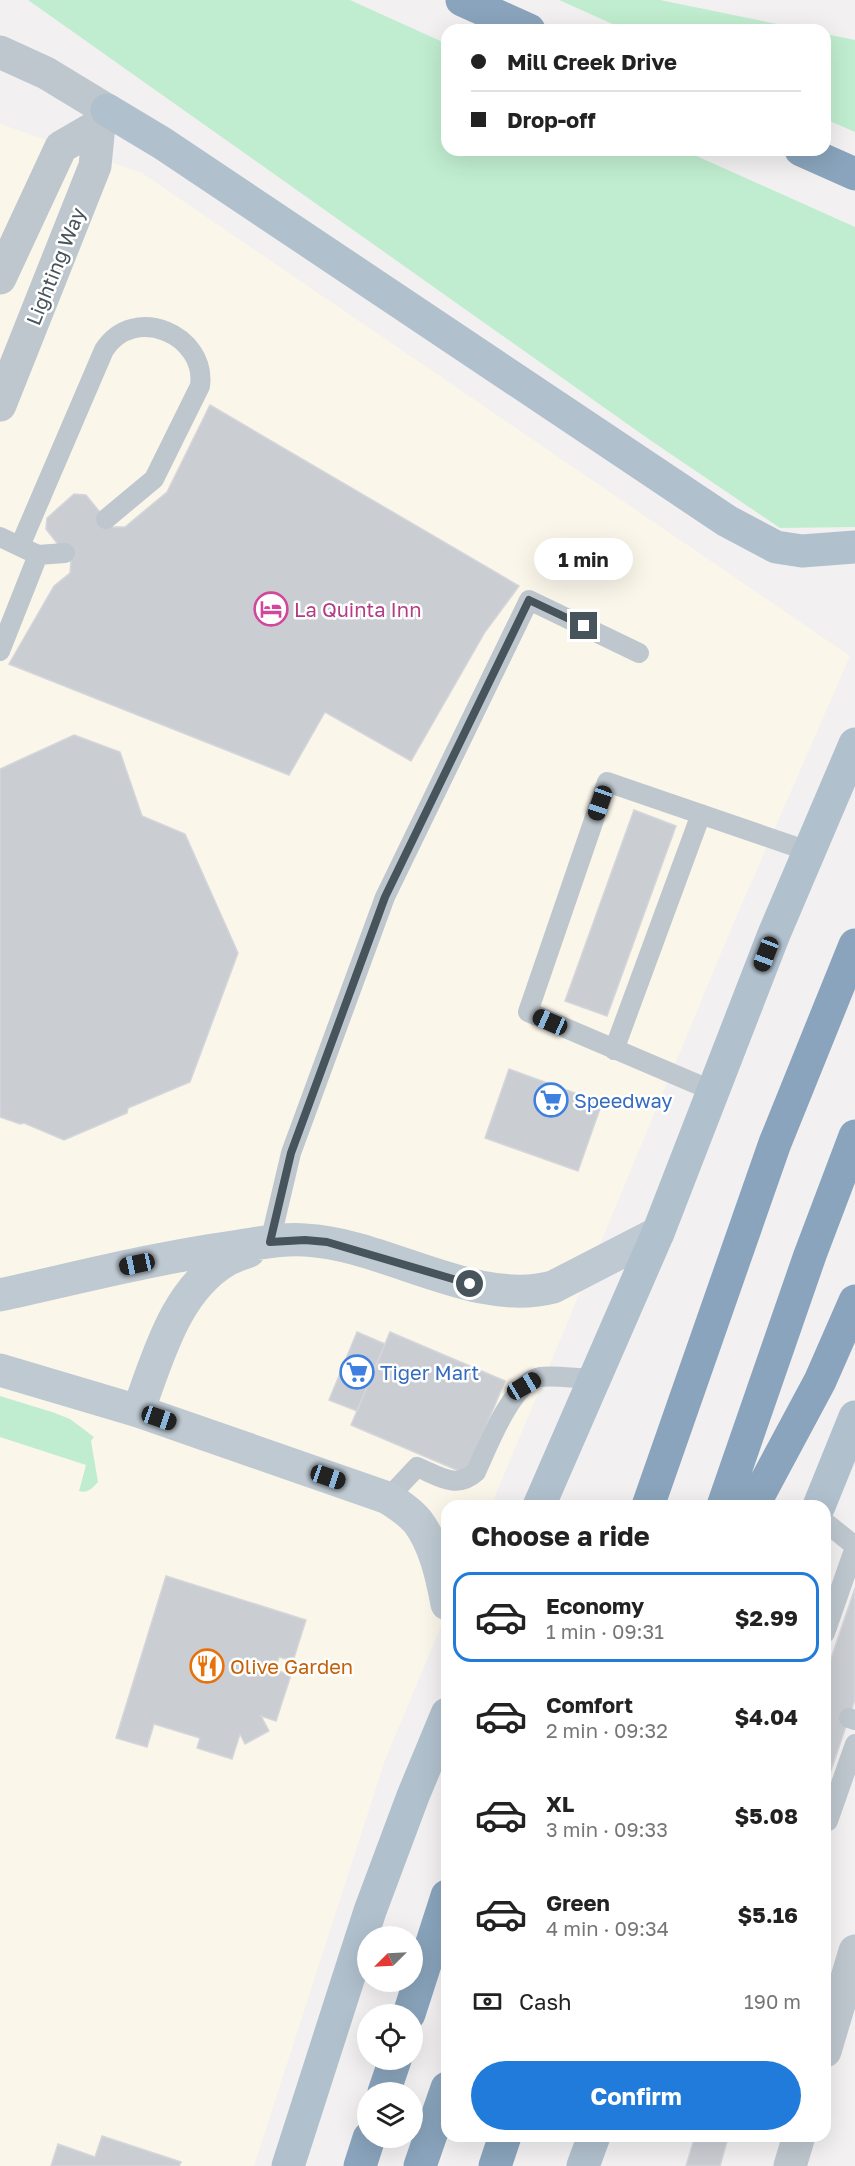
<!DOCTYPE html>
<meta charset="utf-8">
<style>
body{margin:0;font-family:"Golos Text",sans-serif;background:#f6f6f6;color:#222;height:100vh;display:flex;flex-direction:column;font-size:22px;white-space:nowrap}
*{box-sizing:border-box;margin:0}
p{font-size:20px;color:#767676}
.icon{flex:none;width:33px;height:33px;fill:none;stroke:currentColor;stroke-width:2;stroke-linecap:round;stroke-linejoin:round}
.map{position:relative;flex:1;overflow:hidden}
.side{position:absolute;left:441px;top:1500px;width:390px;height:642px;display:flex;flex-direction:column;background:#fff;border-radius:18px;box-shadow:0 6px 24px #0002}
.side>*{flex:none}
.hud{position:absolute;left:441px;top:24px;width:390px;height:132px;border-radius:18px;box-shadow:0 6px 24px #0002;display:grid;align-content:center;height:132px;padding:0 30px;background:#fff}
.needle{width:39px;rotate:246deg}
.tools{position:absolute;left:357px;top:1926px;display:grid;gap:12px}
.tools a{display:grid;place-items:center;width:66px;height:66px;border-radius:50%;background:#fff;box-shadow:0 6px 24px #0002;font-size:30px}
.end{position:absolute;width:27px;height:27px;margin:-14px;border:8px solid #48545c;background:#fff;box-shadow:0 0 0 3px #fff}
.from{border-radius:50%}
.bubble{position:absolute;height:42px;border-radius:21px;background:#fff;box-shadow:0 6px 24px #0002;font-size:20px;font-weight:700;line-height:42px;text-align:center}
.car{position:absolute;width:18px;height:36px;margin:-18px -9px;border-radius:8px;box-shadow:0 0 4px 2px #0007;background:linear-gradient(#222 24%,#8ab4d8 0 40%,#222 0 76%,#8ab4d8 0 86%,#222 0)}
.hud b{display:flex;align-items:center;gap:21px;height:57px;font-size:22px}
.hud b+b{border-top:2px solid #e0e0e0}
.hud i{width:15px;height:15px;background:#222}
ul{padding:0;list-style:none}
li{display:flex;align-items:center;gap:18px;height:90px;margin:0 12px 9px;padding:0 18px;border:3px solid transparent;border-radius:18px}
li div{flex:1}
li b{display:block;font-size:22px}
li em{font-style:normal;font-weight:700}
li.active{border-color:#207bdb}
li>.icon{width:54px;height:54px;stroke-width:1.5}
h2{padding:0 30px;font-size:27px;line-height:72px}
.pay{display:flex;align-items:center;gap:15px;height:66px;padding:0 30px;font-size:22px}
.pay p{margin-inline-start:auto}
.cta{display:flex;gap:12px;margin-top:auto;padding:12px 30px}
.cta a{flex:1;height:69px;border-radius:36px;background:#207bdb;color:#fff;font-size:24px;font-weight:700;line-height:69px;text-align:center}
.map>svg:first-child{display:block}
</style>
<div class="map">
<svg width="855" height="2166" viewBox="0 0 855 2166">
<rect width="100%" height="100%" fill="#f2f0f0"/>
<path fill="#fbf6ea" d="M0 124 142 173 850 656 734 922 491 1506H447V1612L385 1760 254 2166H0Z"/>
<path fill="#c0edcf" d="M28 0H350L447 44V150H683L855 227V527L780 528 650 440Z
M559 0H660L806 30H626Z
M825 34 855 40V132L825 119Z
M0 1396 52 1412 70 1419 94 1437 91 1441 98 1482C93 1488 87 1494 79 1491L86 1465 0 1437Z"/>
<path fill="#cacdd2" stroke="#d4d6db" stroke-width="1.5" d="M210 405 519 586 485 632 411 761 325 712 289 775 9 664 54 586 70 573 71 561 46 529 47 518 74 494 86 495 112 527H125L167 492Z
M74 735 120 752 142 816 185 834 238 953 190 1082 128 1108 127 1113 64 1140 24 1123 20 1124 0 1117V769Z
M634 810 676 826 607 1016 565 1001Z
M509 1069 602 1103 578 1171 485 1138Z
M357 1332 385 1344 357 1411 329 1400Z
M390 1332 505 1381 466 1474 351 1425Z
M166 1576 306 1620 293 1661 279 1657 275 1670 291 1675 276 1721 261 1716 269 1731 245 1744 240 1734 232 1759 197 1748 200 1738 154 1724 147 1747 116 1738Z
M855 1588V1700L825 1788V1676Z
M102 2136 181 2162 179 2166H51L58 2144 95 2157Z
M695 2136H721L728 2138 720 2166H686Z"/>
<g fill="none" stroke-linecap="round" stroke-linejoin="round">
<path stroke="#bec7ce" stroke-width="20" d="M0 537 38 555 0 651
M20 546 104 350C134 303 207 335 200 386L154 479 106 519
M38 555 65 553
M614 1050 701 814
M713 1091 528 1012 607 782 808 851
M270 1242 291 1153 385 897 529 600 639 653
M388 1498 417 1467C439 1476 456 1490 476 1472 487 1448 512 1382 540 1377 556 1375 579 1379 596 1379
M825 1522 855 1546
M825 1633 855 1547
M849 1718 855 1720
M825 1820 828 1821 855 1744"/>
<path stroke="#bec7ce" stroke-width="33" d="M0 52 46 73 107 110 99 125 95 166 0 405
M0 278 61 147 99 125
M825 2051 855 1951
M790 2166 799 2136"/>
<path stroke="#bec9d2" stroke-width="33" d="M0 1295C77 1278 154 1258 233 1247 256 1244 281 1238 305 1240 386 1244 474 1308 553 1287L658 1233
M0 1370 138 1411 388 1498C399 1505 410 1512 418 1522 435 1545 442 1577 447 1604
M138 1411C158 1358 175 1290 227 1260 234 1256 242 1254 249 1251"/>
<path stroke="#b0c0cd" stroke-width="33" d="M107 110 162 143 727 521 776 547 802 551 855 547
M539 1506 658 1233 774 934 855 744
M819 1506 855 1417
M288 2166 370 1911 413 1796 447 1714
M583 2166 594 2136"/>
<path stroke="#89a4bc" stroke-width="33" d="M462 0 529 30
M801 150 855 174
M648 1506 775 1143 855 945
M723 1506 810 1255 855 1136
M753 1506 820 1381 855 1301
M409 2014 447 1896
M384 2092 395 2060
M360 2166 369 2138
M420 2166 447 2088
M495 2166 505 2136"/>
</g>
<g fill="none" stroke-linecap="round" stroke-linejoin="round">
<path stroke="#48545c" stroke-width="8" d="M470 1284 327 1242 305 1240 270 1242 291 1153 385 897 529 600 584 626"/>
</g>
<defs>
<g id="hotel-ring" transform="scale(1.725)"><circle r="9.5" fill="#fff" stroke="#d1479c" stroke-width="1.5"/><path d="M-6-4.5h1.5V1H6V5H4.5V3h-9V5H-6ZM-4 0a1.8 1.8 0 1 1 3.6 0ZM.5 0V-2.5h3Q6-2.5 6 0Z" fill="#d1479c"/></g>
<g id="supermarket-ring" transform="scale(1.725)"><circle r="9.5" fill="#fff" stroke="#3f7fe0" stroke-width="1.5"/><path d="M-6-5.5h2.5l.6 2H6L4.5 2H-2.5L-4.4-4H-6ZM-1.5 3.2a1.3 1.3 0 1 0 .1 0ZM3 3.2a1.3 1.3 0 1 0 .1 0Z" fill="#3f7fe0"/></g>
<g id="restaurant-ring" transform="scale(1.725)"><circle r="9.5" fill="#fff" stroke="#e8710a" stroke-width="1.5"/><path d="M-5-6h1v4h1v-4h1v4h1v-4h1v5L-1.5 .5V6h-2V.5L-5-1ZM5-6V6H3V1.5H1.5Q1.5-4 5-6Z" fill="#e8710a"/></g>
</defs>
<g fill-rule="evenodd">
<use href="#hotel-ring" x="271" y="609"/>
<use href="#supermarket-ring" x="551" y="1100"/>
<use href="#supermarket-ring" x="357" y="1372"/>
<use href="#restaurant-ring" x="207" y="1666"/>
</g>
<g text-anchor="middle" dominant-baseline="central" stroke-width="5" stroke-linejoin="round" paint-order="stroke">
<g font-size="20" fill="#48545c" stroke="#fff">
<text transform="translate(55 266) rotate(-68)">Lighting Way</text>
</g>
<g font-size="20" fill="#b23c85" stroke="#fff" text-anchor="start">
<text x="294" y="609">La Quinta Inn</text>
</g>
<g font-size="20" fill="#366cbe" stroke="#fff" text-anchor="start">
<text x="574" y="1100">Speedway</text>
<text x="380" y="1372">Tiger Mart</text>
</g>
<g font-size="20" fill="#c56008" stroke="#fff" text-anchor="start">
<text x="230" y="1666">Olive Garden</text>
</g>
</g>
</svg>
<div class="tools">
<a><svg class="needle" viewBox="-14 -14 28 28"><path d="M0-13l5 13h-10z" fill="#e53935"/><path d="M0 13l5-13h-10z" fill="#767676"/></svg></a>
<a><svg class="icon" aria-label="locate" viewBox="0 0 24 24"><circle cx="12" cy="12" r="6"/><path d="M12 2v4M12 18v4M2 12h4M18 12h4"/></svg></a>
<a><svg class="icon" aria-label="layers" viewBox="0 0 24 24"><path d="M12 4l9 5-9 5-9-5zM3 14l9 5 9-5"/></svg></a>
</div>
<i class="end from" style="left:470px;top:1284px"></i>
<i class="end" style="left:584px;top:626px"></i>
<div class="bubble" style="left:534px;top:538px;width:99px">1 min</div>
<i class="car" style="left:600px;top:803px;rotate:199deg"></i>
<i class="car" style="left:766px;top:954px;rotate:201deg"></i>
<i class="car" style="left:550px;top:1022px;rotate:294deg"></i>
<i class="car" style="left:137px;top:1264px;rotate:258deg"></i>
<i class="car" style="left:524px;top:1386px;rotate:60deg"></i>
<i class="car" style="left:159px;top:1418px;rotate:109deg"></i>
<i class="car" style="left:328px;top:1477px;rotate:109deg"></i>
<div class="hud">
<b><i class="from"></i>Mill Creek Drive</b>
<b><i></i>Drop-off</b>
</div>
<section class="side">
<h2>Choose a ride</h2>
<ul>
<li class="active"><svg class="icon" aria-label="car" viewBox="0 0 24 24"><path d="M5 17H2v-5l4-1 3-4h7l3 4 3 1v5h-3M9 17h6M6 11h13"/><circle cx="7" cy="17" r="2"/><circle cx="17" cy="17" r="2"/></svg><div><b>Economy</b><p>1 min · 09:31</p></div><em>$2.99</em></li>
<li><svg class="icon" aria-label="car" viewBox="0 0 24 24"><path d="M5 17H2v-5l4-1 3-4h7l3 4 3 1v5h-3M9 17h6M6 11h13"/><circle cx="7" cy="17" r="2"/><circle cx="17" cy="17" r="2"/></svg><div><b>Comfort</b><p>2 min · 09:32</p></div><em>$4.04</em></li>
<li><svg class="icon" aria-label="car" viewBox="0 0 24 24"><path d="M5 17H2v-5l4-1 3-4h7l3 4 3 1v5h-3M9 17h6M6 11h13"/><circle cx="7" cy="17" r="2"/><circle cx="17" cy="17" r="2"/></svg><div><b>XL</b><p>3 min · 09:33</p></div><em>$5.08</em></li>
<li><svg class="icon" aria-label="car" viewBox="0 0 24 24"><path d="M5 17H2v-5l4-1 3-4h7l3 4 3 1v5h-3M9 17h6M6 11h13"/><circle cx="7" cy="17" r="2"/><circle cx="17" cy="17" r="2"/></svg><div><b>Green</b><p>4 min · 09:34</p></div><em>$5.16</em></li>
</ul>
<div class="pay"><svg class="icon" aria-label="cash" viewBox="0 0 24 24"><path d="M3 7h18v10H3z"/><circle cx="12" cy="12" r="2"/></svg>Cash<p>190 m</p></div>
<div class="cta"><a>Confirm</a></div>
</section>
</div>
